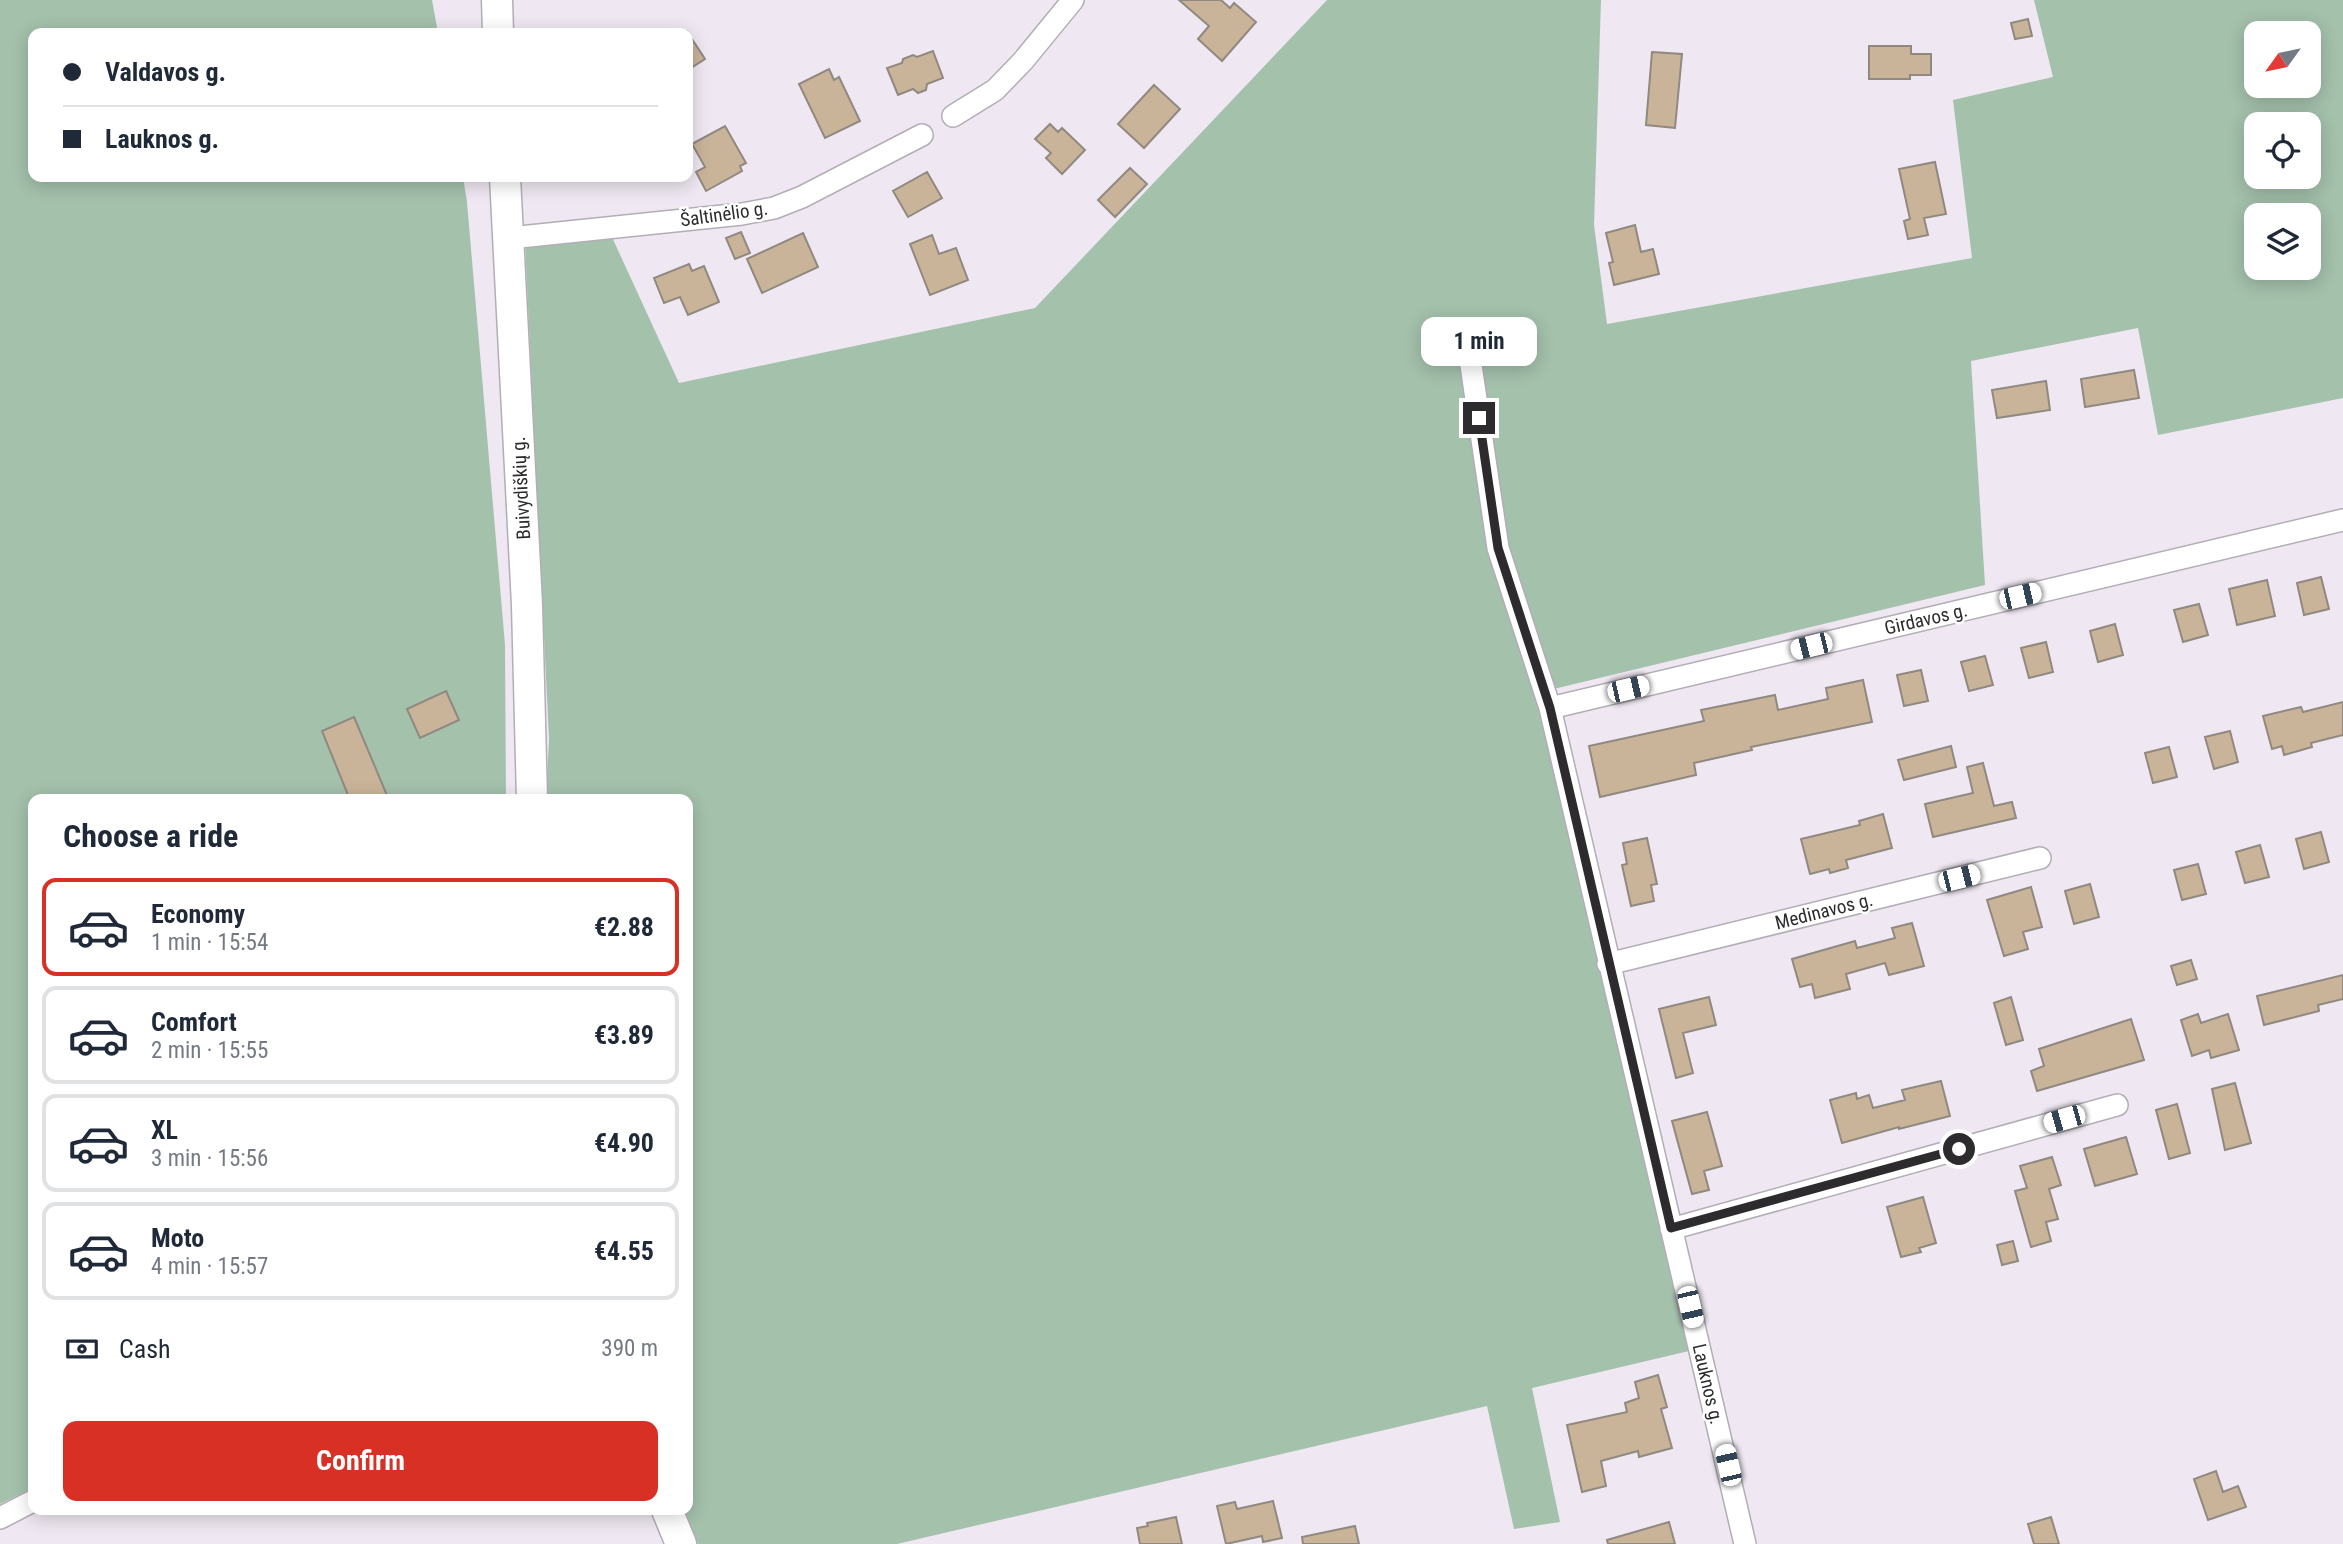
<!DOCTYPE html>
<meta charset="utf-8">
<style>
body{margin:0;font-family:"Roboto Condensed",sans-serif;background:#f6f6f7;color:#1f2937;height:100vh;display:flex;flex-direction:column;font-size:26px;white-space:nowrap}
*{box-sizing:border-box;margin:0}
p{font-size:23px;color:#747a83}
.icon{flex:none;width:38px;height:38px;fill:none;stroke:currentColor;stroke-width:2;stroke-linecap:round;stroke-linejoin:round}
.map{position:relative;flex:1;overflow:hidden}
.drawer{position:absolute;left:28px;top:794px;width:665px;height:721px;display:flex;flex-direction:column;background:#fff;border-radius:14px;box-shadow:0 4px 18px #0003}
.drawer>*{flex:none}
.hud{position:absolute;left:28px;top:28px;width:665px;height:154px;border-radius:14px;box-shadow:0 4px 18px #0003;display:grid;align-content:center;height:154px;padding:0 35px;background:#fff}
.needle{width:46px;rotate:237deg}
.buttons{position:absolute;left:2244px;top:21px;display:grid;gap:14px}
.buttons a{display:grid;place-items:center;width:77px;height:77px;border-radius:14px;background:#fff;box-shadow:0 4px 18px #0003;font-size:35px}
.end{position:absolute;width:32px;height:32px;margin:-16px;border:9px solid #2e2b2f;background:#fff;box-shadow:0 0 0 4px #fff}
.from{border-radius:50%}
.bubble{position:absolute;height:49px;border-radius:14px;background:#fff;box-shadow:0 4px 18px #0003;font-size:23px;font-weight:700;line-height:49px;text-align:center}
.car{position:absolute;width:21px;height:42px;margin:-21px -10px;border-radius:9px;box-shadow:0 0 5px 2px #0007;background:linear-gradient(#fff 24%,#345 0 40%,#fff 0 76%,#345 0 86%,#fff 0)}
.hud b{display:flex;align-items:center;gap:24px;height:66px;font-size:26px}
.hud b+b{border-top:2px solid #e0e1e3}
.hud i{width:18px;height:18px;background:#1f2937}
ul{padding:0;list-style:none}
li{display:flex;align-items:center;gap:21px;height:98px;margin:0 14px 10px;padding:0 21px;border:4px solid #e0e1e3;border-radius:14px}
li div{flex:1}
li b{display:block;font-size:26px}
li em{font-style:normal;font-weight:700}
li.selected{border-color:#d93025}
li>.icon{width:63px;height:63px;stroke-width:1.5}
h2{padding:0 35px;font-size:32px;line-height:84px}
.pay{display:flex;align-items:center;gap:18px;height:77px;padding:0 35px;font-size:26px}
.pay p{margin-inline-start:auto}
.action{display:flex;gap:14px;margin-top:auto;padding:14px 35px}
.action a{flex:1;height:80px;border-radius:14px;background:#d93025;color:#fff;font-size:28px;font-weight:700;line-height:80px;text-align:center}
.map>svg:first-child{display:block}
</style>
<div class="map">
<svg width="2343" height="1544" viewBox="0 0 2343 1544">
<rect width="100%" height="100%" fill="#efe8f2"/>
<path fill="#a4c1ac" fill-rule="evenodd" d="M0 0H432L438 33H33V177H463L467 202 505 645 506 800H33V1488L0 1504Z
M1327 0H1601L1594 225 1607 324 1972 258 1953 100 2053 77 2034 0H2343V398L2158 435 2138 328 1971 361 1985 585 1537 693 1689 1351 1532 1388 1560 1522 1514 1529 1487 1406 897 1544H698L684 1510H688V800H546L549 739 525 243 611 235 679 383 1035 308ZM2256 33H2308V86H2256ZM2256 124H2308V177H2256ZM2256 215H2308V268H2256Z"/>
<path fill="#c9b499" stroke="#908980" stroke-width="2" d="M1179 0H1221L1230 8 1234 3 1256 22 1222 61 1198 39 1209 26Z
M2028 19 2032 36 2015 39 2011 23Z
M688 33 705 59 688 70Z
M1869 46H1911V54H1931V75H1910V79H1869Z
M933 51 943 78 927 84 926 90 918 93 913 89 898 95 887 68 902 63 903 59 913 55 917 57Z
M1652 52 1682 54 1675 128 1646 125Z
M829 69 834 80 839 77 860 121 825 138 799 84Z
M1154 85 1180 109 1144 148 1118 124Z
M1050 124 1058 132 1062 128 1085 150 1062 174 1046 158 1051 153 1035 139Z
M725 126 746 163 740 166 742 171 706 191 696 172 705 167 692 144Z
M1935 162 1946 214 1924 218 1928 235 1908 239 1904 221 1910 219 1899 169Z
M1130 168 1147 184 1115 217 1098 200Z
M927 172 942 198 908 217 893 191Z
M1635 225 1641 252 1653 249 1659 274 1614 285 1609 263 1613 262 1606 233Z
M741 232 750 253 735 259 726 238Z
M803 233 818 267 762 293 747 259Z
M932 235 939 254 956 248 968 280 930 295 910 244Z
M689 264 692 271 704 266 719 302 688 315 680 297 664 303 654 278Z
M2134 370 2139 398 2085 407 2081 379Z
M2046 381 2050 410 1997 418 1992 390Z
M2321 577 2329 609 2304 615 2297 583Z
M2267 580 2275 616 2237 625 2229 589Z
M2199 604 2208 635 2183 642 2174 610Z
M2115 624 2123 655 2098 662 2090 631Z
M2046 642 2053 672 2029 678 2021 648Z
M1985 656 1993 685 1969 691 1961 662Z
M1921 670 1928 701 1904 706 1897 675Z
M1863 680 1872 722 1751 747 1752 750 1694 763 1696 775 1600 797 1589 746 1704 721 1701 710 1775 695 1778 710 1828 699 1826 688Z
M446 691 459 720 420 738 407 709Z
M2343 702V735L2311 743 2312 747 2284 755 2282 746 2272 749 2263 716 2301 707 2303 712Z
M354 717 389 800H350L322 731Z
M2230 731 2238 762 2214 769 2205 737Z
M1951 746 1956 767 1904 780 1898 760Z
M2169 747 2177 777 2153 783 2145 753Z
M1983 763 1994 806 2012 802 2016 818 1933 837 1925 804 1973 793 1967 767Z
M1883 814 1892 848 1846 860 1848 868 1830 873 1829 869 1810 874 1801 839 1860 825 1859 821Z
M2321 832 2329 862 2304 869 2296 839Z
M1647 838 1657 884 1651 885 1654 901 1631 906 1622 865 1627 864 1623 843Z
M2260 845 2269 877 2245 883 2236 852Z
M2198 864 2206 894 2182 900 2174 870Z
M2090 884 2099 917 2074 924 2065 891Z
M2031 887 2042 927 2023 932 2028 949 2004 956 1987 900Z
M1912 923 1924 966 1889 975 1885 963 1846 974 1850 989 1815 998 1812 984 1800 987 1792 959 1855 941 1857 948 1895 938 1892 928Z
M2191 960 2197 979 2177 985 2171 966Z
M2343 975V999L2318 1005 2319 1011 2264 1025 2257 996Z
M1709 997 1716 1025 1683 1033 1693 1073 1676 1078 1659 1009Z
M2011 997 2023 1040 2006 1045 1994 1003Z
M2198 1014 2201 1023 2228 1014 2239 1050 2211 1058 2209 1050 2192 1056 2181 1020Z
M2131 1019 2144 1060 2037 1091 2031 1071 2044 1066 2039 1049Z
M1941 1081 1950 1116 1899 1129V1127L1842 1143 1830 1100 1856 1093 1857 1099 1869 1095 1873 1108 1905 1100 1902 1090Z
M2235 1083 2251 1143 2225 1150 2212 1089Z
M2177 1104 2190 1153 2169 1159 2156 1110Z
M1707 1112 1722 1166 1704 1171 1709 1190 1692 1194 1672 1121Z
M2126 1137 2137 1174 2095 1186 2084 1149Z
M2052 1157 2061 1185 2049 1189 2058 1219 2046 1222 2051 1241 2031 1247 2015 1191 2027 1188 2020 1166Z
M1923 1197 1936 1243 1919 1248 1921 1252 1901 1257 1887 1207Z
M2013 1241 2018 1261 2002 1265 1997 1245Z
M1658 1375 1667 1407 1661 1409 1672 1448 1639 1457 1638 1451 1601 1461 1606 1486 1582 1492 1567 1425 1627 1412 1625 1403 1639 1398 1635 1382Z
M2216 1471 2223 1492 2238 1486 2246 1507 2208 1520 2194 1479Z
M1273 1501 1282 1538 1263 1542 1262 1536 1226 1544 1217 1506 1235 1502 1237 1509Z
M1176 1517 1182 1544H1140L1137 1528 1148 1526 1147 1523Z
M2051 1517 2059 1544H2034L2028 1524Z
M1669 1522 1675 1544H1608L1607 1540Z
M1355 1526 1359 1544H1303L1302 1537Z"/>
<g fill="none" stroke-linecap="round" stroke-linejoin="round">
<g stroke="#b3adb6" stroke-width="24">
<path id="street" d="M953 116 995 90 1023 61 1073 0
M510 238 742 214 774 208 802 197 922 135
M1471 365 1498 548 1550 708 1745 1544
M1550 708 2343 520
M1608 964 2040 858
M1671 1229 2117 1105
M0 1518 33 1501"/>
</g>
<g stroke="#b3adb6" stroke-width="33">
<path id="secondary" d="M497 0 498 33
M505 177 527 605 532 800
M667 1510 681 1544"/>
</g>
<use href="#street" stroke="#fff" stroke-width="21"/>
<use href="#secondary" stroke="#fff" stroke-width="30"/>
</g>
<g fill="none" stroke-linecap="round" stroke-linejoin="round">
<path stroke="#2e2b2f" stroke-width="9" d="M1479 418 1498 548 1550 708 1671 1228 1959 1149"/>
</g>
<g text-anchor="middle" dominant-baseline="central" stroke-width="5" stroke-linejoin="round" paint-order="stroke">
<g font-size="19" fill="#2e2b2f" stroke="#fff">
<text transform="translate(724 214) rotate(-8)">Šaltinėlio g.</text>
<text transform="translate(521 488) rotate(-93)">Buivydiškių g.</text>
<text transform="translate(1926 619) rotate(-13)">Girdavos g.</text>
<text transform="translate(1824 911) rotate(-14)">Medinavos g.</text>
<text transform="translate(1708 1384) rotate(77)">Lauknos g.</text>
</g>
</g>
</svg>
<div class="buttons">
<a><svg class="needle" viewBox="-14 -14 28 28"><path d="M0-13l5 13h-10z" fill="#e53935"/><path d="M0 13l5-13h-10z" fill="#747a83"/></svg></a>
<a><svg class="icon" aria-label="locate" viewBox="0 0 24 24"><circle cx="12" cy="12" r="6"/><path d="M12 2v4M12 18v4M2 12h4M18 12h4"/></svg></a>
<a><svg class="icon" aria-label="layers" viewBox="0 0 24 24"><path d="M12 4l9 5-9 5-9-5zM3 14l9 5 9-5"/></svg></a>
</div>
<i class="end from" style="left:1959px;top:1149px"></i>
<i class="end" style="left:1479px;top:418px"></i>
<div class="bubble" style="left:1421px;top:317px;width:116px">1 min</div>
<i class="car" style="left:2020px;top:596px;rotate:77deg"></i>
<i class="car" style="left:1811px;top:646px;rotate:256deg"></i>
<i class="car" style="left:1628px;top:689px;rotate:77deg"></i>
<i class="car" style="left:1959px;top:878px;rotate:76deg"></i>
<i class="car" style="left:2064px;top:1119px;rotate:254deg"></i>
<i class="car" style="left:1690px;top:1307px;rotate:167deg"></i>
<i class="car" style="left:1728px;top:1465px;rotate:347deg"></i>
<div class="hud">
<b><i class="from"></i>Valdavos g.</b>
<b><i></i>Lauknos g.</b>
</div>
<section class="drawer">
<h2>Choose a ride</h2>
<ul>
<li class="selected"><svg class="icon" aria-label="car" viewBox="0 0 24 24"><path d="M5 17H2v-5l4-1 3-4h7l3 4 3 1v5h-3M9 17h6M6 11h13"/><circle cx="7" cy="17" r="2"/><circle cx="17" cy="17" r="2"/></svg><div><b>Economy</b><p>1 min · 15:54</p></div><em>€2.88</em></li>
<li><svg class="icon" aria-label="car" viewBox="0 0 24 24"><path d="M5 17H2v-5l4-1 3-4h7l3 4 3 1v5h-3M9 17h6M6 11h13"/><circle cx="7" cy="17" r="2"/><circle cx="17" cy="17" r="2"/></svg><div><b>Comfort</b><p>2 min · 15:55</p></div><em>€3.89</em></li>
<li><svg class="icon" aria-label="car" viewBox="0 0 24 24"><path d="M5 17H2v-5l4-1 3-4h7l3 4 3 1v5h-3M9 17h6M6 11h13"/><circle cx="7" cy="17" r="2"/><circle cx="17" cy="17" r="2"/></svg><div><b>XL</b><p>3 min · 15:56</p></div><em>€4.90</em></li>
<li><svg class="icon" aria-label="car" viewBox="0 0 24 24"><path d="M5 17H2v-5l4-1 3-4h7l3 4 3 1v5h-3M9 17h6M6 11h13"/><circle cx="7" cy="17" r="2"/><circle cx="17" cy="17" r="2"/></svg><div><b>Moto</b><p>4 min · 15:57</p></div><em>€4.55</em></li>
</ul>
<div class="pay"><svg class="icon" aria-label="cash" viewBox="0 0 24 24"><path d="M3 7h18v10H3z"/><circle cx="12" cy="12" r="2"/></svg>Cash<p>390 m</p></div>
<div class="action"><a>Confirm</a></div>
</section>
</div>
